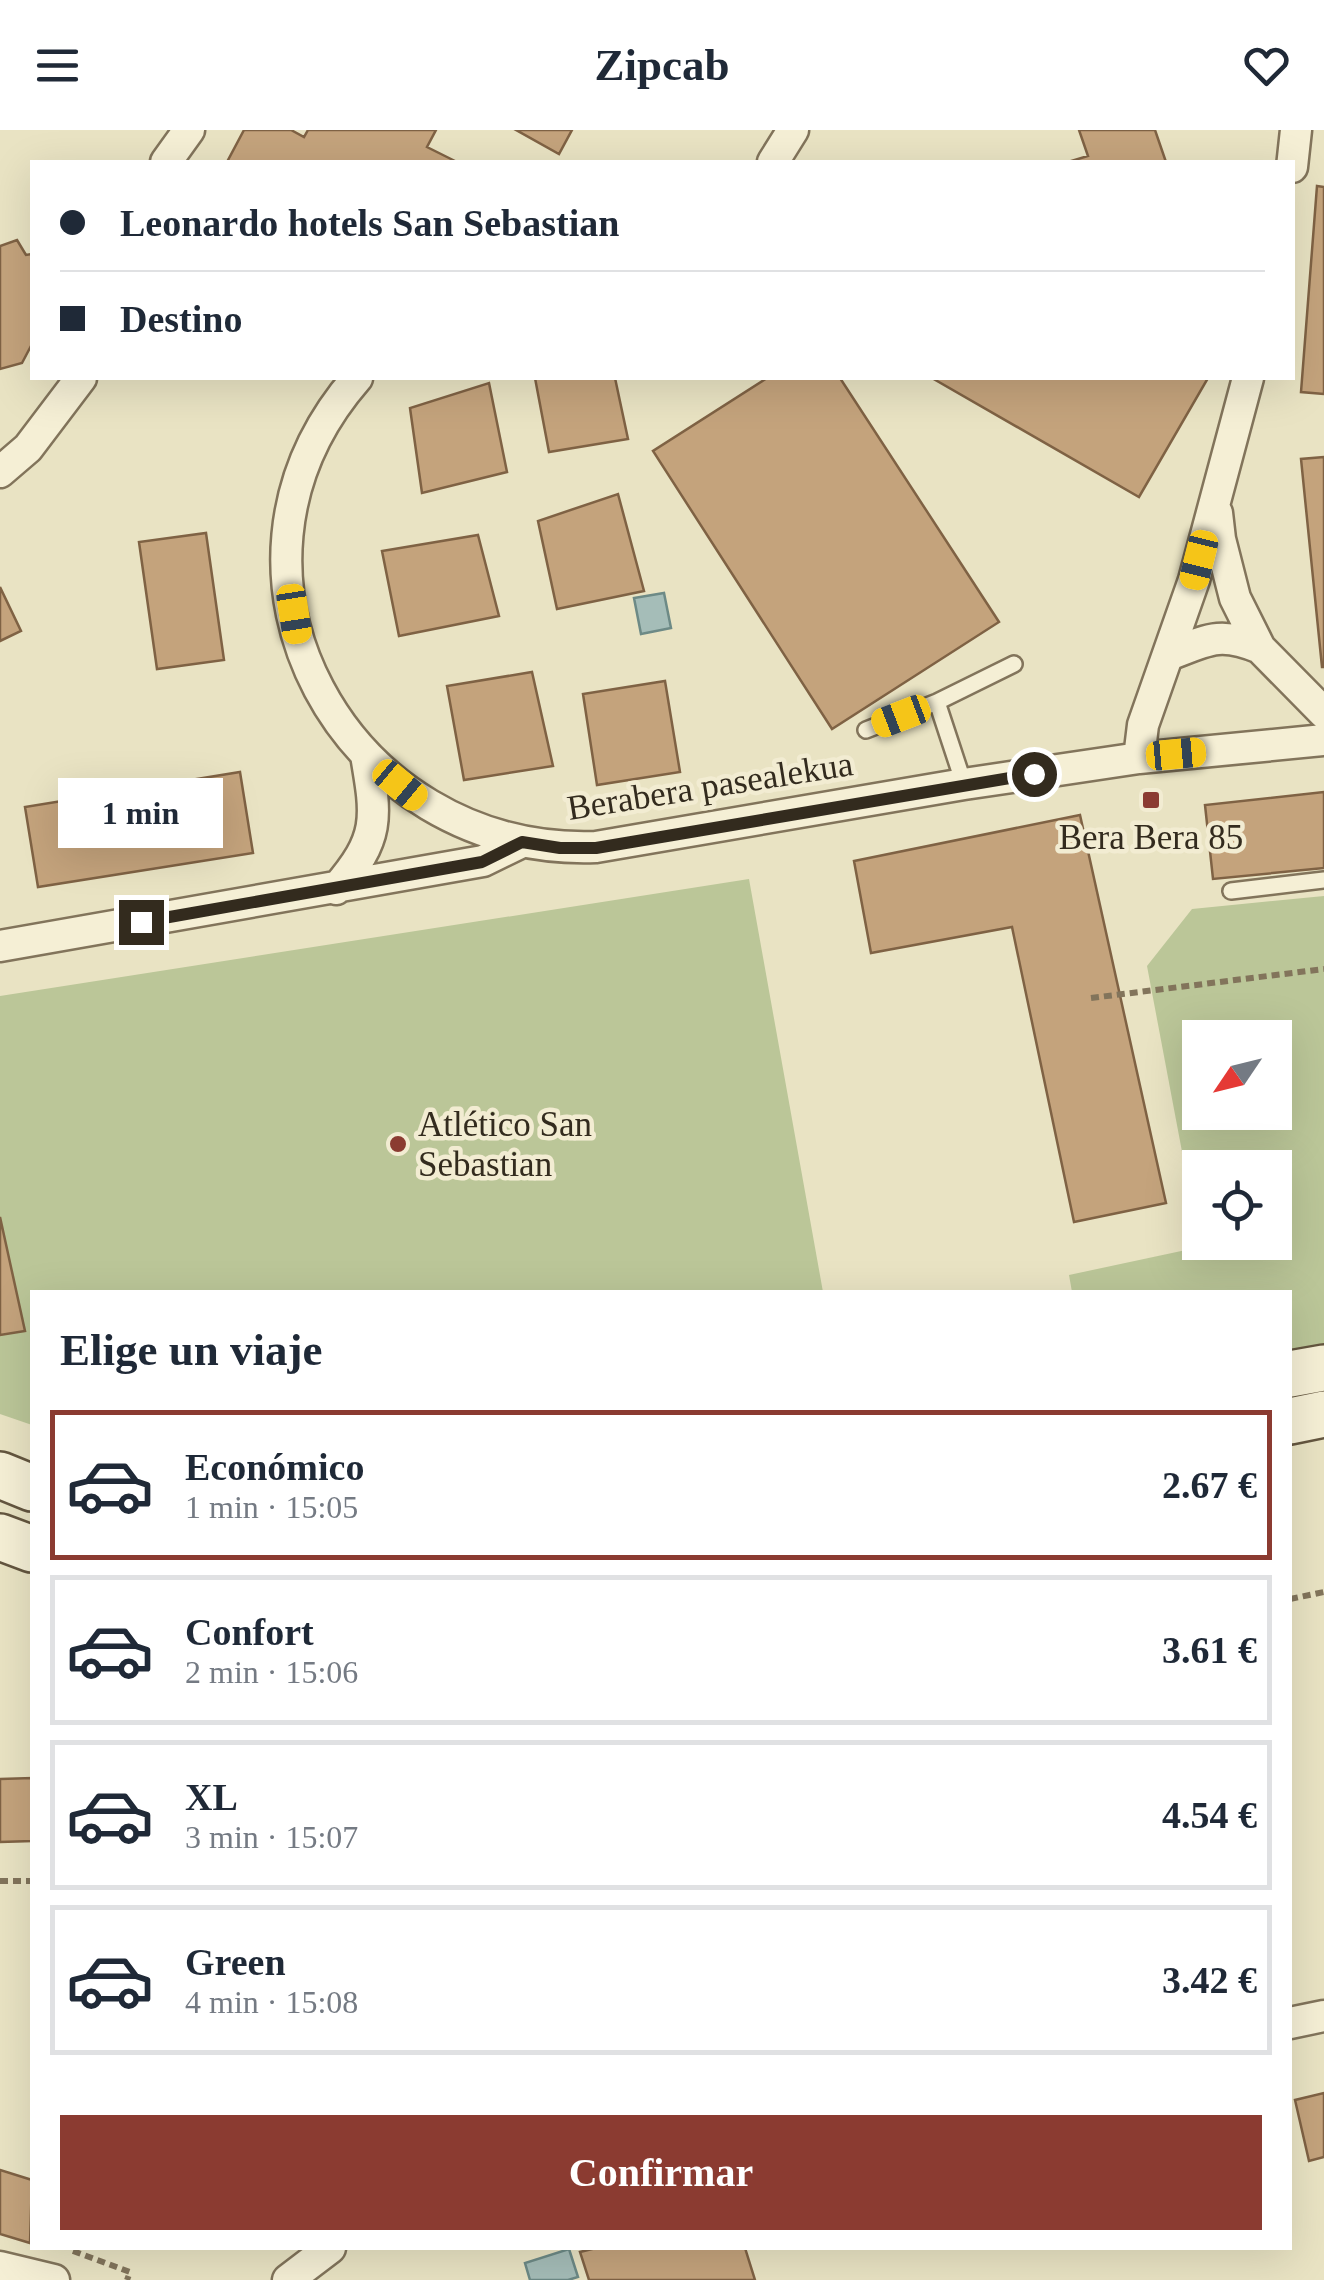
<!DOCTYPE html>
<html lang="es">
<meta charset="utf-8">
<style>
body{margin:0;font-family:Georgia,serif;background:#f2f2f3;color:#1f2937;height:100vh;display:flex;flex-direction:column;font-size:38px;white-space:nowrap}
*{box-sizing:border-box;margin:0}
p{font-size:32px;color:#747a83}
.icon{flex:none;width:55px;height:55px;fill:none;stroke:currentColor;stroke-width:2;stroke-linecap:round;stroke-linejoin:round}
.map{position:relative;flex:1;overflow:hidden}
.details{position:absolute;left:30px;top:1160px;width:1262px;height:960px;display:flex;flex-direction:column;background:#fff;border-radius:0px;box-shadow:0 10px 40px #0002}
.details>*{flex:none}
.top-card{position:absolute;left:30px;top:30px;width:1265px;height:220px;border-radius:0px;box-shadow:0 10px 40px #0002;display:grid;align-content:center;height:220px;padding:0 30px;background:#fff}
.needle{width:65px;rotate:235deg}
.fabs{position:absolute;left:1182px;top:890px;display:grid;gap:20px}
.fabs a{display:grid;place-items:center;width:110px;height:110px;border-radius:0px;background:#fff;box-shadow:0 10px 40px #0002;font-size:50px}
.end{position:absolute;width:45px;height:45px;margin:-22px;border:12px solid #332b1e;background:#fff;box-shadow:0 0 0 5px #fff}
.from{border-radius:50%}
.bubble{position:absolute;height:70px;border-radius:0px;background:#fff;box-shadow:0 10px 40px #0002;font-size:32px;font-weight:600;line-height:70px;text-align:center}
.car{position:absolute;width:30px;height:60px;margin:-30px -15px;border-radius:12px;box-shadow:0 0 8px 2px #0007;background:linear-gradient(#f5c518 24%,#345 0 40%,#f5c518 0 76%,#345 0 86%,#f5c518 0)}
.top-card b{display:flex;align-items:center;gap:35px;height:95px;font-size:38px}
.top-card b+b{border-top:2px solid #e0e1e3}
.top-card i{width:25px;height:25px;background:#1f2937}
ul{padding:0;list-style:none}
li{display:flex;align-items:center;gap:30px;height:150px;margin:0 20px 15px;padding:0 10px;border:5px solid #e0e1e3;border-radius:0px}
li div{flex:1}
li b{display:block;font-size:38px}
li em{font-style:normal;font-weight:600}
li.on{border-color:#8b3b31}
li>.icon{width:90px;height:90px;stroke-width:1.5}
h2{padding:0 30px;font-size:45px;line-height:120px}
.cta{display:flex;gap:20px;margin-top:auto;padding:20px 30px}
.cta a{flex:1;height:115px;border-radius:0px;background:#8b3b31;color:#fff;font-size:40px;font-weight:600;line-height:115px;text-align:center}
header{display:flex;justify-content:space-between;align-items:center;height:130px;padding:0 30px;background:#fff;font-size:45px;font-weight:600}
.map>svg:first-child{display:block}
</style>
<header><svg class="icon" aria-label="menu" viewBox="0 0 24 24"><path d="M4 6h16M4 12h16M4 18h16"/></svg>Zipcab<svg class="icon" aria-label="heart" viewBox="0 0 24 24"><path d="M12 20l-8-8c-3-5 5-10 8-4 3-6 11-1 8 4z"/></svg></header>
<div class="map">
<svg width="1324" height="2150" viewBox="0 0 1324 2150">
<rect width="100%" height="100%" fill="#e9e3c3"/>
<path fill="#bbc698" fill-rule="evenodd" d="M749 749 823 1162H32V1295L0 1284V866Z
M1324 766V1218L1290 1225V1162H1072L1069 1145 1200 1117 1147 836 1192 779ZM1200 908H1275V982H1200ZM1200 1038H1275V1112H1200Z"/>
<path fill="#a5bdb8" stroke="#6d8a86" stroke-width="2.5" d="M664 463 671 498 641 504 634 468Z
M569 2119 578 2147 568 2150H530L525 2133Z"/>
<path fill="#c4a37c" stroke="#7f6244" stroke-width="2.5" d="M244 0H291L304 7 308 0H436L427 17 457 32H227Z
M516 0H572L559 24Z
M1079 0H1155L1166 32H1068L1088 26Z
M1317 56 1324 57V264L1301 262Z
M17 110 26 125 32 124V214L22 233 0 239V116Z
M535 248H615L628 309 549 322Z
M767 248H840L999 492 832 599 653 321Z
M932 248H1208L1139 367Z
M489 253 507 342 422 363 410 278Z
M1324 327V537H1322L1301 329Z
M618 364 644 461 557 479 538 391Z
M206 403 224 530 157 539 139 412Z
M478 405 499 486 399 506 382 421Z
M0 457 21 501 0 511Z
M532 542 553 636 464 650 447 556Z
M665 551 680 642 597 655 583 564Z
M240 642 253 723 38 757 25 677Z
M1324 662V738L1213 749 1205 675Z
M1080 685 1166 1073 1074 1092 1012 797 871 823 854 731Z
M0 1087 25 1201 0 1205Z
M32 1648V1711L0 1712V1649Z
M1324 1963V2027L1309 2031 1295 1970Z
M0 2040 32 2050 30 2113 0 2104Z
M596 2118H745L755 2150H589L580 2122Z"/>
<g fill="none" stroke-linecap="round" stroke-linejoin="round">
<g stroke="#82745b" stroke-width="20">
<path id="service" d="M937 572 964 654
M866 600 937 572 1014 534
M1231 761 1324 750"/>
</g>
<g stroke="#82745b" stroke-width="35">
<path id="minor" d="M166 32 189 0
M773 32 793 0
M1292 37 1296 0
M357 248C187 443 346 726 596 717L964 654 1139 628 1324 610
M0 342 28 318 81 248
M1217 383 1220 409 1235 468 1260 518 1324 583
M1169 525C1207 510 1220 501 1260 518
M1139 628 1143 595 1194 450 1248 248
M336 759C380 708 377 689 366 625
M0 816 483 731 522 712
M1290 1893 1324 1886
M0 2137 54 2150
M288 2150 330 2118"/>
</g>
<g stroke="#64563f" stroke-width="50">
<path id="secondary" d="M1290 1244 1324 1238
M1290 1291 1324 1284
M0 1345 32 1358
M0 1407 32 1419"/>
</g>
<path stroke="#82745b" stroke-width="6" stroke-dasharray="8 5" stroke-linecap="butt" d="M1091 868 1324 839
M1290 1469 1324 1462
M0 1751H32
M73 2121 130 2142 127 2150"/>
<use href="#service" stroke="#f5efd5" stroke-width="15"/>
<use href="#minor" stroke="#f5efd5" stroke-width="30"/>
<use href="#secondary" stroke="#f5efd5" stroke-width="45"/>
</g>
<g fill="none" stroke-linecap="round" stroke-linejoin="round">
<path stroke="#332b1e" stroke-width="12" d="M141 792 482 732 522 712 560 718H596L1034 644"/>
</g>
<g fill="#8b3b31" stroke="#f2ecd2" stroke-width="4">
<rect x="1141" y="660" width="20" height="20" rx="5"/>
<circle cx="398" cy="1014" r="10"/>
</g>
<g text-anchor="middle" dominant-baseline="central" stroke-width="9" stroke-linejoin="round" paint-order="stroke">
<g font-size="35" fill="#332b1e" stroke="#f2ecd2">
<text transform="translate(710 656) rotate(-9)">Berabera pasealekua</text>
</g>
<g font-size="35" fill="#332b1e" stroke="#f2ecd2">
<text x="1151" y="707">Bera Bera 85</text>
<text x="418" y="994" text-anchor="start">Atlético San<tspan x="418" dy="40">Sebastian</tspan></text>
</g>
</g>
</svg>
<div class="fabs">
<a><svg class="needle" viewBox="-14 -14 28 28"><path d="M0-13l5 13h-10z" fill="#e53935"/><path d="M0 13l5-13h-10z" fill="#747a83"/></svg></a>
<a><svg class="icon" aria-label="locate" viewBox="0 0 24 24"><circle cx="12" cy="12" r="6"/><path d="M12 2v4M12 18v4M2 12h4M18 12h4"/></svg></a>
</div>
<i class="end from" style="left:1034px;top:644px"></i>
<i class="end" style="left:141px;top:792px"></i>
<div class="bubble" style="left:58px;top:648px;width:165px">1 min</div>
<i class="car" style="left:1199px;top:430px;rotate:194deg"></i>
<i class="car" style="left:294px;top:484px;rotate:171deg"></i>
<i class="car" style="left:901px;top:586px;rotate:249deg"></i>
<i class="car" style="left:1176px;top:624px;rotate:85deg"></i>
<i class="car" style="left:400px;top:655px;rotate:130deg"></i>
<div class="top-card">
<b><i class="from"></i>Leonardo hotels San Sebastian</b>
<b><i></i>Destino</b>
</div>
<section class="details">
<h2>Elige un viaje</h2>
<ul>
<li class="on"><svg class="icon" aria-label="car" viewBox="0 0 24 24"><path d="M5 17H2v-5l4-1 3-4h7l3 4 3 1v5h-3M9 17h6M6 11h13"/><circle cx="7" cy="17" r="2"/><circle cx="17" cy="17" r="2"/></svg><div><b>Económico</b><p>1 min · 15:05</p></div><em>2.67 €</em></li>
<li><svg class="icon" aria-label="car" viewBox="0 0 24 24"><path d="M5 17H2v-5l4-1 3-4h7l3 4 3 1v5h-3M9 17h6M6 11h13"/><circle cx="7" cy="17" r="2"/><circle cx="17" cy="17" r="2"/></svg><div><b>Confort</b><p>2 min · 15:06</p></div><em>3.61 €</em></li>
<li><svg class="icon" aria-label="car" viewBox="0 0 24 24"><path d="M5 17H2v-5l4-1 3-4h7l3 4 3 1v5h-3M9 17h6M6 11h13"/><circle cx="7" cy="17" r="2"/><circle cx="17" cy="17" r="2"/></svg><div><b>XL</b><p>3 min · 15:07</p></div><em>4.54 €</em></li>
<li><svg class="icon" aria-label="car" viewBox="0 0 24 24"><path d="M5 17H2v-5l4-1 3-4h7l3 4 3 1v5h-3M9 17h6M6 11h13"/><circle cx="7" cy="17" r="2"/><circle cx="17" cy="17" r="2"/></svg><div><b>Green</b><p>4 min · 15:08</p></div><em>3.42 €</em></li>
</ul>
<div class="cta"><a>Confirmar</a></div>
</section>
</div>
